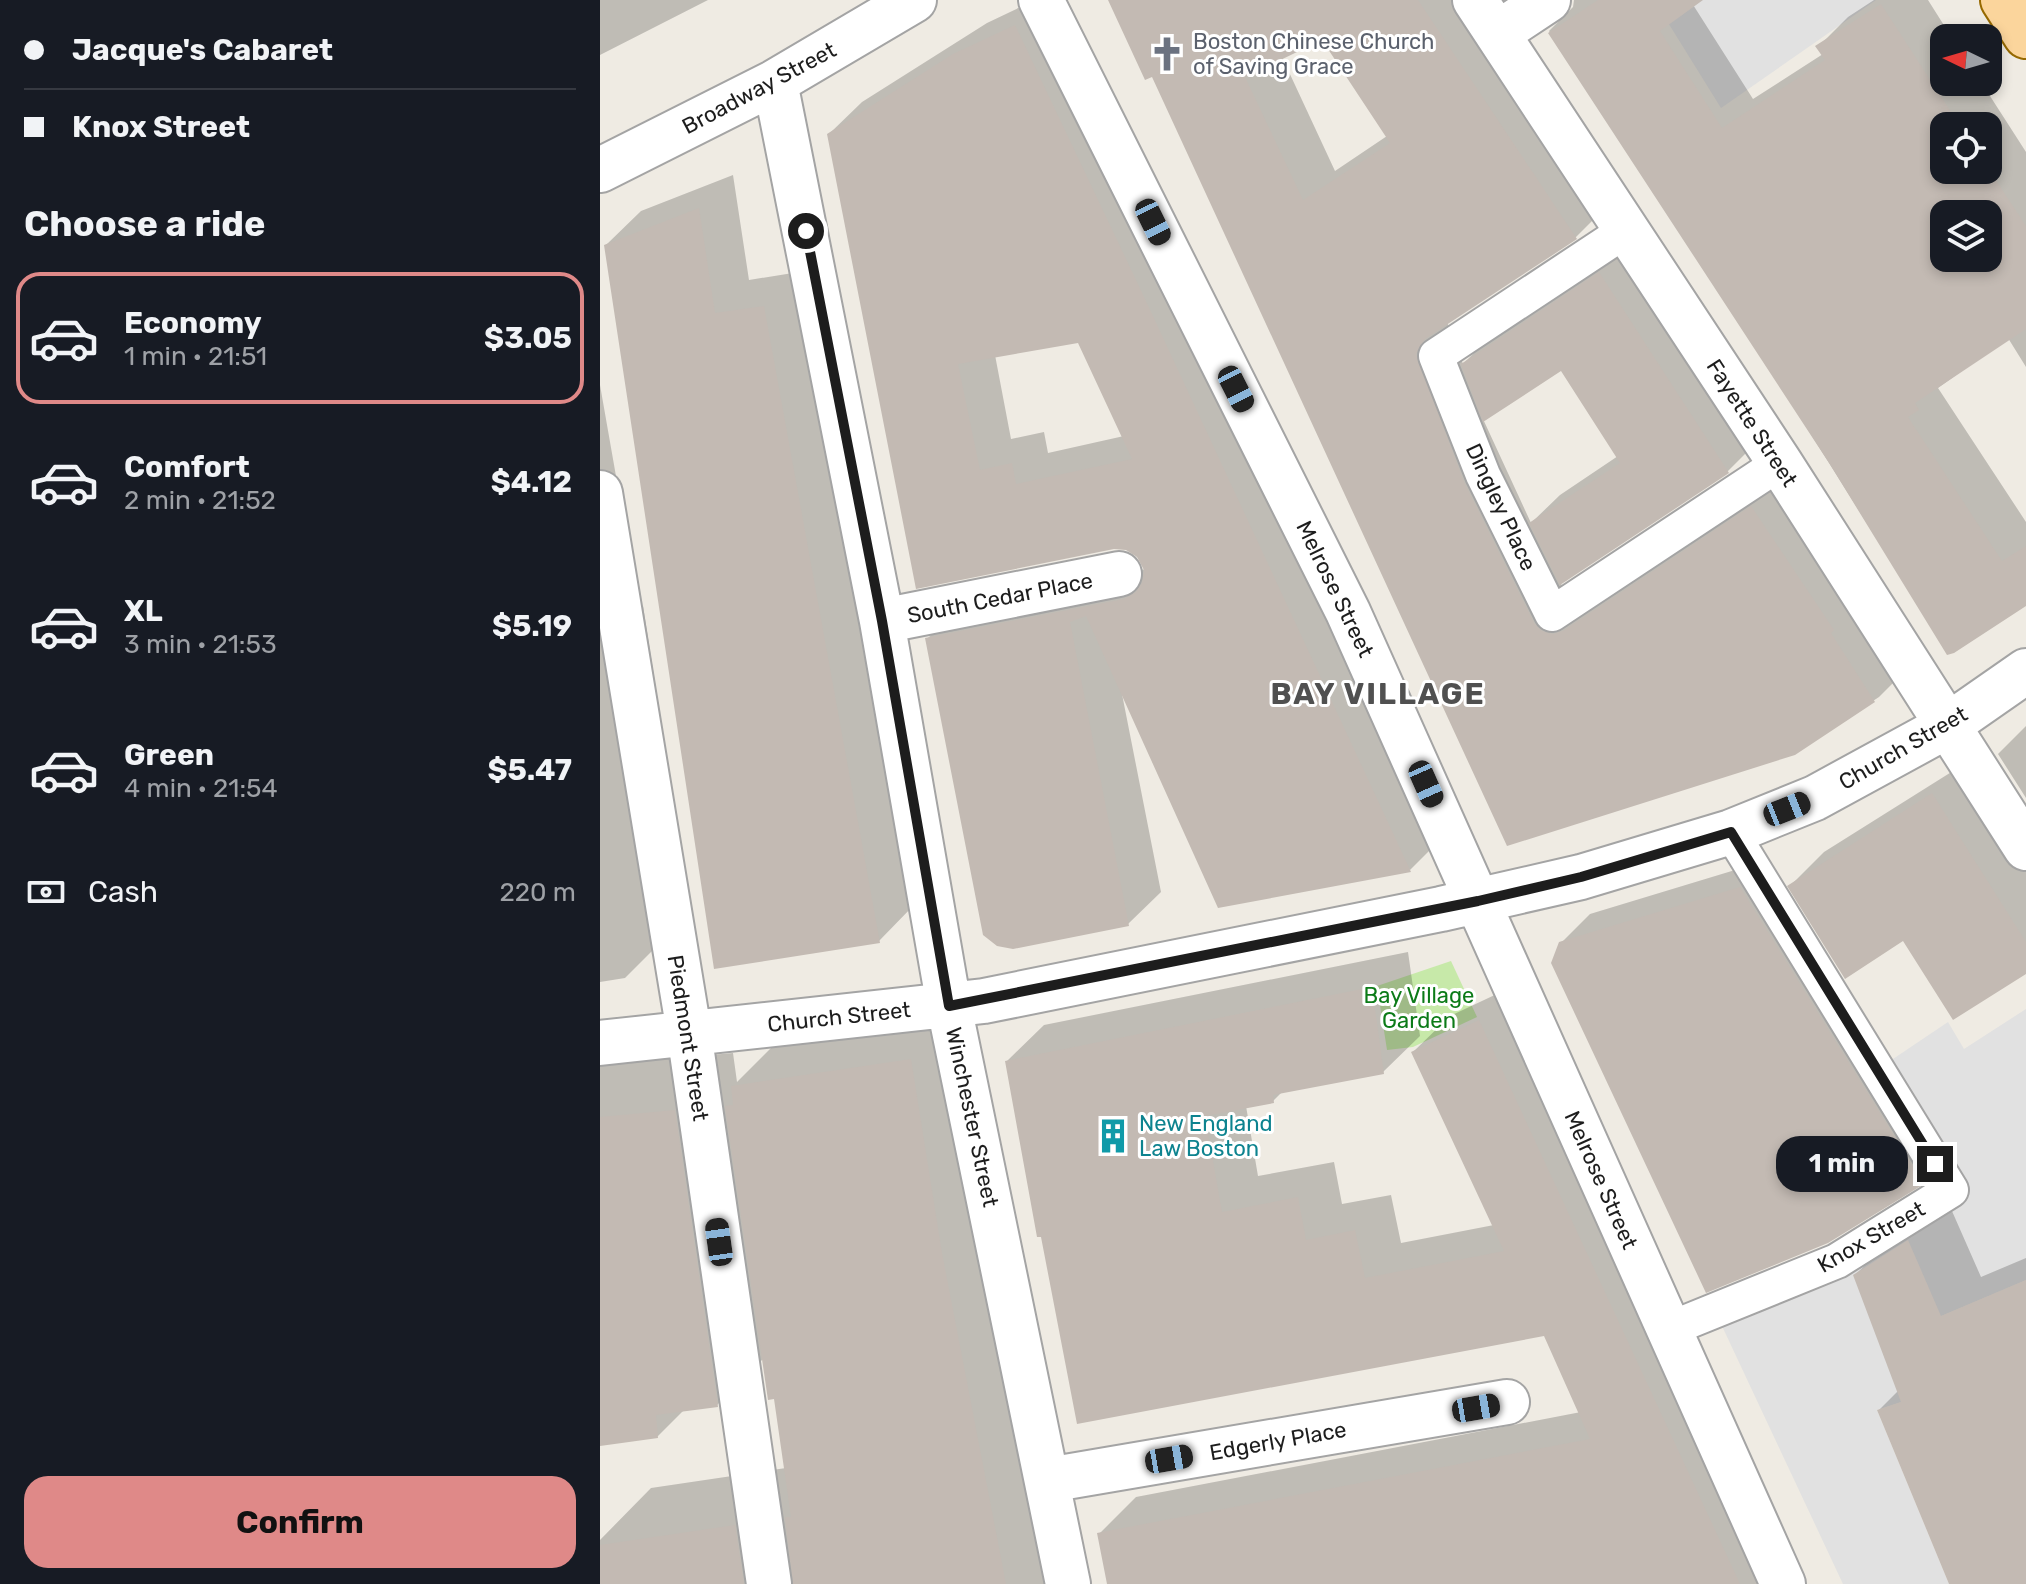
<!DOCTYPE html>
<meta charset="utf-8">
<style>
body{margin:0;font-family:Rubik,sans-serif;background:#242831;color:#f1f3f6;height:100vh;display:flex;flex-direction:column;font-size:30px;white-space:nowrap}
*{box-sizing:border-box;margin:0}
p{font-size:26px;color:#9ea1a6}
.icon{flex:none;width:44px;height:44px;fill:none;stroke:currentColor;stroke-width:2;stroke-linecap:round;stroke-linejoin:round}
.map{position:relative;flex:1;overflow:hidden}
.sheet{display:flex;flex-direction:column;background:#171b24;width:600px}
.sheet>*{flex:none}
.hud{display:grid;align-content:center;height:176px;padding:0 24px;background:#171b24}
.needle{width:52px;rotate:275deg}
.tools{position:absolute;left:1330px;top:24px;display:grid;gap:16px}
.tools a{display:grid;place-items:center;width:72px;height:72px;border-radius:16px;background:#171b24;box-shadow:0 4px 12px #0003;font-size:40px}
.end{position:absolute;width:36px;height:36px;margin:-18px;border:10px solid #1d1d1d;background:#fff;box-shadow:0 0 0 4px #fff}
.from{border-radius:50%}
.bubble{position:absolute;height:56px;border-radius:24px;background:#171b24;box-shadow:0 4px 12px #0003;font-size:26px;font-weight:700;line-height:56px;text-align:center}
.car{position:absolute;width:24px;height:48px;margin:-24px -12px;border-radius:10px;box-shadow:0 0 6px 2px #0007;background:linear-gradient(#222 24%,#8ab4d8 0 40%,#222 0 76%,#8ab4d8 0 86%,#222 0)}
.hud b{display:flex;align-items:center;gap:28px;height:76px;font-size:30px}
.hud b+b{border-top:2px solid #363941}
.hud i{width:20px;height:20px;background:#f1f3f6}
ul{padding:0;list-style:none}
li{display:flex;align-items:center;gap:24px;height:132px;margin:0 16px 12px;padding:0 8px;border:4px solid transparent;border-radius:24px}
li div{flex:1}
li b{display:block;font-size:30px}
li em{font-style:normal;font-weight:700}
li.active{border-color:#df8988}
li>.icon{width:72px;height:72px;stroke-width:1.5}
h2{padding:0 24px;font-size:36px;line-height:96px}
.pay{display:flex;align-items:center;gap:20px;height:88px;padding:0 24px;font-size:30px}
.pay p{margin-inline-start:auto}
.action{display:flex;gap:16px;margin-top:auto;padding:16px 24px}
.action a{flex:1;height:92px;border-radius:24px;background:#df8988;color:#111;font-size:32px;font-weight:700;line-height:92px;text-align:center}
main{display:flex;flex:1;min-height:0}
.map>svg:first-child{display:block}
</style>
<main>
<section class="sheet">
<div class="hud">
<b><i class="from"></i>Jacque's Cabaret</b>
<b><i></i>Knox Street</b>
</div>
<h2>Choose a ride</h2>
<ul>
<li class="active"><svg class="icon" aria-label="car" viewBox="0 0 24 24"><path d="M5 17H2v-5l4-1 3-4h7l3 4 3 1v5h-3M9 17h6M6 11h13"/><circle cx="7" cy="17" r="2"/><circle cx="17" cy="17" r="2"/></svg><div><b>Economy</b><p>1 min · 21:51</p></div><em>$3.05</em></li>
<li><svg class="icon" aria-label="car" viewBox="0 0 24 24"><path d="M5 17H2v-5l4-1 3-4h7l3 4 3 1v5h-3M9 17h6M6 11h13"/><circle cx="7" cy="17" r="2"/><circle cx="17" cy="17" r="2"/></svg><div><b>Comfort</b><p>2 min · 21:52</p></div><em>$4.12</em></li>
<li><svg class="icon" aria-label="car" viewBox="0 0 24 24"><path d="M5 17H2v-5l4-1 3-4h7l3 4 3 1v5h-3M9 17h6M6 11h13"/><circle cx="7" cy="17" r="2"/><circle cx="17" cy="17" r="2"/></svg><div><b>XL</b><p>3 min · 21:53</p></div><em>$5.19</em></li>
<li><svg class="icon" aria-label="car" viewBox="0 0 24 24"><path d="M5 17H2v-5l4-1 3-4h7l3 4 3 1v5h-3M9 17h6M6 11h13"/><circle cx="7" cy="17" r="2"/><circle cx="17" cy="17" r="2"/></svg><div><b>Green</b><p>4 min · 21:54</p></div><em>$5.47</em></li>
</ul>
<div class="pay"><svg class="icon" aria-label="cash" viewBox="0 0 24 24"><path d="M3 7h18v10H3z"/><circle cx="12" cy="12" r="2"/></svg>Cash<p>220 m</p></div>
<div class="action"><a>Confirm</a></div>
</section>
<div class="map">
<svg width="1426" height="1584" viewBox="0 0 1426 1584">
<rect width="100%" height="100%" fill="#efebe3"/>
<path fill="#c7e9a9" d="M851 961 877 1017 813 1047 787 1050 777 986Z"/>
<path fill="#e1e1e1" d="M1054 0H1276L1121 108Z
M1426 1009V1280L1341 1316 1301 1402 1277 1410 1349 1584H1243L1122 1326 1271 1256 1367 1194 1287 1063 1348 1022 1364 1049Z"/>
<path fill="#0003" fill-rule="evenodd" d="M0 0H108L0 55Z
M435 0 842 838 810 870 522 694 561 892 528 924 327 639 359 607 546 569 540 557 528 549 515 547 317 586 229 134 262 102 387 23ZM480 341 524 436 448 453 444 432 411 439 395 355Z
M510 0H871L1007 206 976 237 847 322 863 364 891 336 1028 246 1156 443 1128 471 960 582 965 591 1183 476 1310 666 1279 697 1194 753 908 843 553 74ZM722 37 787 136 735 171 682 57ZM961 368 1018 456 960 495 931 523 883 419Z
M974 0H1090L1153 99 1223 54 1218 47 1248 17 1274 0H1328L1352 38H1344V82H1381L1426 152V367L1408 338 1338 388 1426 522V604L1348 652 1156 347 949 31 973 7ZM1344 126H1388V170H1344ZM1344 214H1388V258H1344Z
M133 175 149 280 199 272 313 906 279 941 6 245 41 211Z
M0 385 39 607 43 606 91 912 25 978 0 982Z
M1426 726V798L1398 754Z
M1388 749 1426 808V972L1304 939 1190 886 1224 852Z
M1168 860 1350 1154 1322 1182 961 943 990 914Z
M808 952 820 1036 783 1072 683 1091 673 1101 646 1106 658 1176 734 1162 742 1204 791 1195 801 1243 894 1225 813 1052 850 1016 916 985 1193 1584H509L499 1534 536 1497 981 1412 945 1334 479 1421 407 1061 444 1025Z
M369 1002 475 1584H0V1540L51 1488 186 1468 176 1396 164 1358 117 1405 85 1409 58 1436 0 1444V1065L133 1053 137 1082 191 1028Z
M1348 1202 1381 1277 1426 1258V1584H1352L1279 1410 1299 1390 1255 1275 1296 1235Z"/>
<path fill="#c3bab3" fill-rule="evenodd" d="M508 0H818L977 239 825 339 816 354 864 482 934 623 942 631 953 634 963 631 1151 506 1234 630 1231 633 1275 702 1195 755 907 846 552 77 545 80ZM722 40 790 143 703 200 645 77Z
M998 0H1103L1060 31 1122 128 1225 60 1215 46 1281 4 1360 126H1344V170L1388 168 1426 226V329L1315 403 1319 410 1308 417 1402 561 1426 546V606L1354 653 1347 655 1231 466 948 33ZM1344 214H1388V258H1344Z
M415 25 545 299 811 872 618 908 486 616 470 622 529 926 413 949 397 946 383 935 325 638 524 599 536 592 542 583 544 570 537 557 526 550 514 549 316 589 227 134 353 54ZM478 343 532 459 416 484 412 463 380 470 358 364Z
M99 208 115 313 164 306 280 943 114 969 4 245Z
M999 272 1129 473 960 585 929 523 1020 463 961 371 883 422 861 364Z
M1332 793 1426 942V974L1353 1020 1303 941 1245 979 1187 886Z
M1140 887 1324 1184 1228 1243 1106 1293 951 963 959 942Z
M772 987 784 1074 673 1095 674 1103 605 1116 622 1212 698 1197 706 1240 755 1230 765 1278 904 1251 811 1052 879 1020 1140 1584H507L497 1533 990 1439 944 1336 477 1424 441 1237H437L405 1061Z
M311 1059 342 1253 406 1584H193L185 1517H191L174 1399 168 1400 125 1106 133 1105 131 1086Z
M75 1110 118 1407 56 1415 58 1438 0 1446V1117Z
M1308 1240 1341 1316 1426 1280V1584H1349L1277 1410 1301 1402 1253 1275Z
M135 1525 144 1584H0V1545Z"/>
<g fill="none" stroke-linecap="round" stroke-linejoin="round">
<g stroke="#a4a4a4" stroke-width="38">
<path id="service" d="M1025 231 836 356 883 475 952 614 1180 463
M1067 1330 1237 1261 1351 1190 1131 832"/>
</g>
<g stroke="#a4a4a4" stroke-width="48">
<path id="minor" d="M441 0 748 612 1183 1584
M875 0 1180 463 1426 848
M898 33 948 0
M175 82 282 621 349 1006 468 1584
M0 170 175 82 314 0
M0 493 89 1032 169 1584
M282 621 519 574
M0 1043 384 1001 841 909 981 877 1131 832 1215 798 1347 726 1426 671
M448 1480 907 1402"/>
</g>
<g stroke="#966901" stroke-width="48">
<path id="primary" d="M1403 0 1426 36"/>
</g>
<use href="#service" stroke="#fff" stroke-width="34"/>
<use href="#minor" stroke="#fff" stroke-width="44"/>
<use href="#primary" stroke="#fbd59c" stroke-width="44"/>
</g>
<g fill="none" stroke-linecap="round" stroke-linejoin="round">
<path stroke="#1d1d1d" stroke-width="10" d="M206 231 282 621 349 1006 878 901 981 877 1131 832 1335 1164"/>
</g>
<defs>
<g id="church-bare" transform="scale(2.76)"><path d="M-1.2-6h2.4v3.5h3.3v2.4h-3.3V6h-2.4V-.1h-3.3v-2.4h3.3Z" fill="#6b7280" stroke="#fff" stroke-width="2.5" paint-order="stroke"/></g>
<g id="building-bare" transform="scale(2.76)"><path d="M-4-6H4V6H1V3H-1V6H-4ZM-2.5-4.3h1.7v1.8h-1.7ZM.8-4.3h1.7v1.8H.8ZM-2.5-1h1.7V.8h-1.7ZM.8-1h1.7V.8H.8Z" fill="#0f9aa8" stroke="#fff" stroke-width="2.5" paint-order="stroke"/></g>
</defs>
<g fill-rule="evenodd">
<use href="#church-bare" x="567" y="54"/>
<use href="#building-bare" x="513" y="1136"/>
</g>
<g text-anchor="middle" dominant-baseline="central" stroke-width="6" stroke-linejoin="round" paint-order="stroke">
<g font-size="22" fill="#5b616d" stroke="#fff" text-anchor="start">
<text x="593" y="41">Boston Chinese Church<tspan x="593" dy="25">of Saving Grace</tspan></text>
</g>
<g font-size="22" fill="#1d1d1d" stroke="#fff">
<text transform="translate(159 88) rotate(-28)">Broadway Street</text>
<text transform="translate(1152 423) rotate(57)">Fayette Street</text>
<text transform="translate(901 507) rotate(65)">Dingley Place</text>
<text transform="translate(735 589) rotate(64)">Melrose Street</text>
<text transform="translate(400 598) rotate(-11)">South Cedar Place</text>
<text transform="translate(1303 748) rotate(-30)">Church Street</text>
<text transform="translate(239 1017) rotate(-6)">Church Street</text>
<text transform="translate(88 1038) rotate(81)">Piedmont Street</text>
<text transform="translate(372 1117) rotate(78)">Winchester Street</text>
<text transform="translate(1001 1180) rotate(66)">Melrose Street</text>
<text transform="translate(1271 1237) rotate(-30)">Knox Street</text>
<text transform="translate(678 1441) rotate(-10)">Edgerly Place</text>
</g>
<g font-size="22" fill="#0c7b18" stroke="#fff">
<text x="819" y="995">Bay Village<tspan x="819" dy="25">Garden</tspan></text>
</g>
<g font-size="22" fill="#0d838f" stroke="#fff" text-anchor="start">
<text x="539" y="1123">New England<tspan x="539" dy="25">Law Boston</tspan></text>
</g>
<g font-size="30" font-weight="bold" letter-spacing="2" fill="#505050" stroke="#fff">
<text x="778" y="694">BAY VILLAGE</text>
</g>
</g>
</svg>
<div class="tools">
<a><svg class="needle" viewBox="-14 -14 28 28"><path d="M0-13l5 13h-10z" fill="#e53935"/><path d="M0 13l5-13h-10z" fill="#9ea1a6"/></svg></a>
<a><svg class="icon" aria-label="locate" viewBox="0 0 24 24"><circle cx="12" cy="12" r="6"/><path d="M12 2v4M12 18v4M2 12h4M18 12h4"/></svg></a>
<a><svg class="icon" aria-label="layers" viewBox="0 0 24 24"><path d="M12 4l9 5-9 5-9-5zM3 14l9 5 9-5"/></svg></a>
</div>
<i class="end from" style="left:206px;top:231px"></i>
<i class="end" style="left:1335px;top:1164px"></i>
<div class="bubble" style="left:1176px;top:1136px;width:132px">1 min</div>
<i class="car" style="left:553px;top:222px;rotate:154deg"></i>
<i class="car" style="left:636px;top:389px;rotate:153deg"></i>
<i class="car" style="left:826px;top:784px;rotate:156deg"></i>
<i class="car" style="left:1187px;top:809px;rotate:68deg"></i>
<i class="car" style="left:119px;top:1242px;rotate:352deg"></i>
<i class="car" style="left:876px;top:1408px;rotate:80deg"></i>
<i class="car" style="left:569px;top:1459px;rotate:80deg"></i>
</div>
</main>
